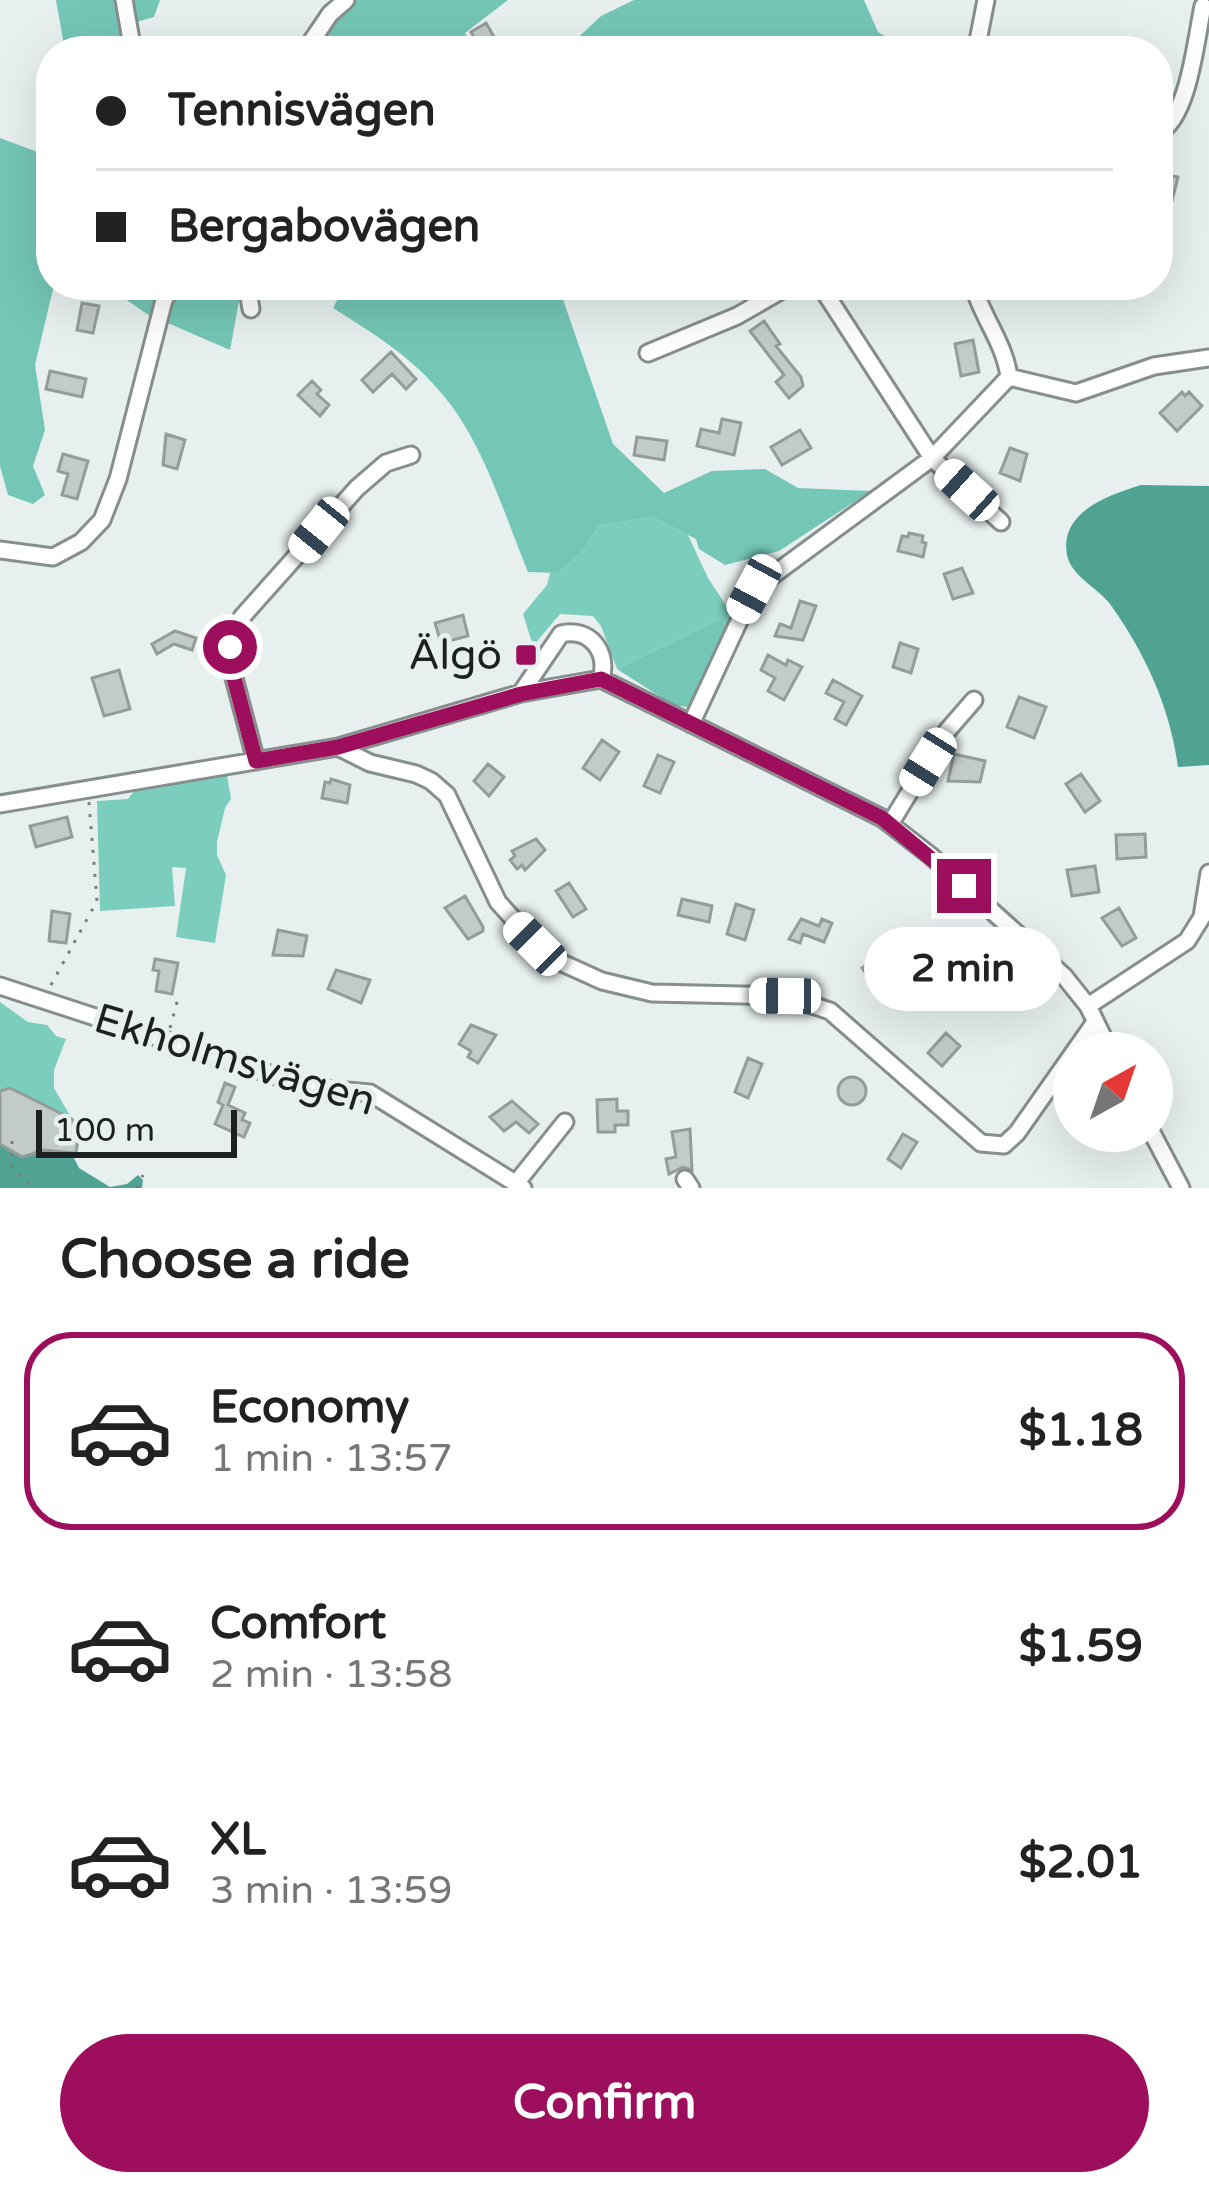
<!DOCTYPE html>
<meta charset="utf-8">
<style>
body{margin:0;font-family:"Varela Round",sans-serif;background:#f6f6f6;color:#222;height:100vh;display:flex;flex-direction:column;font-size:45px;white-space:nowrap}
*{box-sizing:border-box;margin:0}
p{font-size:39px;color:#767676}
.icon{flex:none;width:66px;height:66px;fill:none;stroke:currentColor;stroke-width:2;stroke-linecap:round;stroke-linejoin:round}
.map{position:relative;height:1188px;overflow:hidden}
.sheet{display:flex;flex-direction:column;background:#fff;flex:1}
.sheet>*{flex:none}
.banner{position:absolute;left:36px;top:36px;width:1137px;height:264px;border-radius:48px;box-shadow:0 12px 48px #0002;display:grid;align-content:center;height:264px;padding:0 60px;background:#fff}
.needle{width:78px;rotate:40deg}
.buttons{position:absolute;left:1053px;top:1032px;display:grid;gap:24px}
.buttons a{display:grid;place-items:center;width:120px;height:120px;border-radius:50%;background:#fff;box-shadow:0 12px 48px #0002;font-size:60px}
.scale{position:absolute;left:36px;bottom:30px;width:201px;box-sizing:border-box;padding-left:12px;border:6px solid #1d2020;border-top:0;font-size:33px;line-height:42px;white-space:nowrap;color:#1d2020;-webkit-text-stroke:9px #e7f0ee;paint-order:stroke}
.end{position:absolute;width:54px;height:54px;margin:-27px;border:15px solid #9d0f5c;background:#fff;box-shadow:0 0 0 6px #fff}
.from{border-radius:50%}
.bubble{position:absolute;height:84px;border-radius:42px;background:#fff;box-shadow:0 12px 48px #0002;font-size:39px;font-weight:700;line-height:84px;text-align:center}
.car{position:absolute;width:36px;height:72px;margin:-36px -18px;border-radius:15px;box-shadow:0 0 9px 3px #0007;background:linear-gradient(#fff 24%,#345 0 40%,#fff 0 76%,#345 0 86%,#fff 0)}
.banner b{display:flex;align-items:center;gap:42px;height:114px;font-size:45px}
.banner b+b{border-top:3px solid #e0e0e0}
.banner i{width:30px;height:30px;background:#222}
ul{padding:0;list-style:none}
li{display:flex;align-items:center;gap:36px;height:198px;margin:0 24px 18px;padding:0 36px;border:6px solid transparent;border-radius:48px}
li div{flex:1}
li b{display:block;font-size:45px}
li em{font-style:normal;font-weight:700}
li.on{border-color:#9d0f5c}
li>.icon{width:108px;height:108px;stroke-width:1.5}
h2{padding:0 60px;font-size:54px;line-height:144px}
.primary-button{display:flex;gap:24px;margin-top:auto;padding:24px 60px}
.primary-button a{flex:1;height:138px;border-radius:72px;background:#9d0f5c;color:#fff;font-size:48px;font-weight:700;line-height:138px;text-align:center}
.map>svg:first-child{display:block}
</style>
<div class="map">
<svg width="1209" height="1188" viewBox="0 0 1209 1188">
<rect width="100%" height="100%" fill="#e7f0ee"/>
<path fill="#7bcdbd" d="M652 517 688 535 708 578 733 616 727 628 721 619 617 669 601 626 593 616 560 614 533 646 523 614 547 585 550 573H558L583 551 599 525Z
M227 775 231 799 225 808 217 842V855L226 875 215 943 176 937 186 868 172 867 175 906 100 911 97 801 128 799 134 791Z
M0 1002 28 1022 47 1025 56 1036 66 1039 54 1070V1088L72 1119 10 1088 0 1091Z"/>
<path fill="#74c6b6" d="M56 0H160L154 17 122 26 129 51H65Z
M353 0H508L465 33 476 51H329L314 41Z
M634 0H864L878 32 912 51H557L570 45 601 16Z
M0 138 51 157V285H54L35 365 45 430 33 466 45 495 33 504 8 495 0 466Z
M105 285H242L230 350 147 314Z
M345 285H558L613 444 664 493 712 471 765 469 798 488 871 491 779 551 725 565 699 549 696 539 652 517 599 525 583 551 558 573 528 572C504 514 484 444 443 395 413 358 373 333 333 308Z
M721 619 727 628 699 697 688 707 673 705 617 669Z"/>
<path fill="#50a393" d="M1141 485 1209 486V765L1178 767C1170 707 1145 653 1110 604 1098 588 1071 576 1067 555 1059 511 1110 495 1141 485Z
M0 1144 22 1157 44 1151 71 1152 79 1168 110 1187 127 1184 138 1175 143 1180 142 1188H0Z"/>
<path fill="#c3cbc9" stroke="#949c9a" stroke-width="3" d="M486 23 502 51H482L471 32Z
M1166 175 1178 177 1170 209 1158 207V182L1164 183Z
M82 303 99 306 93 333 77 330Z
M764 321 780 344 776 346 801 377 803 386 789 398 776 382 784 375 750 331Z
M973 340 979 372 961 376 955 344Z
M391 352 416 379 406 389 392 374 373 392 362 380Z
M50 371 86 379 82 397 46 389Z
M312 381 321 390 317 394 329 405 320 416 298 395Z
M1182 392 1185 396 1189 392 1202 406 1177 431 1160 413Z
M722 419 741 423 734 455 697 446 701 429 719 433Z
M800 430 811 448 782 465 771 447Z
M166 434 185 440 177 469 163 465Z
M637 437 667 441 664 460 634 455Z
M1010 448 1027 454 1020 481 1000 473Z
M63 454 88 461 77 499 62 495 68 474 58 471Z
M909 533 923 536 922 542 926 543 923 557 898 551 902 536 908 537Z
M962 568 973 593 953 599 944 574Z
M800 601 816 606 803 640 775 636 780 624 791 628Z
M463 615 468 636 441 643 435 623Z
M175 631 196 638 192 650 174 644 157 654 152 644Z
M900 643 918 649 911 673 893 667Z
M768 655 786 665 788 660 802 667 784 700 768 691 775 678 761 670Z
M119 670 130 709 104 716 92 678Z
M833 680 862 696 846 725 835 719 844 702 826 693Z
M1019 697 1046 707 1034 738 1007 727Z
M602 740 619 752 600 780 583 768Z
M954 754 985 761 980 782 948 781Z
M658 755 674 762 660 793 644 786Z
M488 764 504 777 489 796 474 781Z
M1081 774 1100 801 1085 812 1066 784Z
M331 779 350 785 347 803 322 798 325 782 330 783Z
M67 817 72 837 36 847 30 826Z
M1145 834 1146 857 1117 859 1116 835Z
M536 839 545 850 525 870 522 865 517 869 510 860 515 856 512 851Z
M1095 866 1099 892 1072 896 1067 870Z
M569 883 586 909 573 917 556 891Z
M465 896 483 927V931L468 939 445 908Z
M682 899 712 906 709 922 678 915Z
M736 904 754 910 745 940 727 934Z
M1119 908 1136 938 1122 946 1102 918Z
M52 911 70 914 66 943 49 941Z
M801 919 819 926 822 919 832 923 824 942 803 934 800 943 789 939Z
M278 930 307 936 303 956 273 955Z
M883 954 892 967 884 973 896 991 884 1000 862 968Z
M155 959 178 963 172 994 156 991 159 971 153 970Z
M962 963 970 970 975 964 1003 988 990 1009 949 978Z
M336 970 370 980 361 1003 328 989Z
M471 1025 496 1035 478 1063 468 1057 471 1051 459 1044Z
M946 1033 960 1046 942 1066 928 1053Z
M748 1058 762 1064 748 1098 735 1092Z
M838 1091a14 14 0 1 1 28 0a14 14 0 1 1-28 0Z
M225 1083 235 1087 228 1105 245 1113 242 1120 250 1123 244 1137 215 1124 223 1105 218 1102Z
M10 1088 72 1119 79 1133 76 1153 44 1150 22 1157 0 1144V1091Z
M617 1099V1111H628V1125H615V1132H598L597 1100Z
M512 1101 538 1124 529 1133 516 1122 504 1131 490 1117Z
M690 1129 692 1170 683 1167 669 1174 666 1159 676 1157 672 1132Z
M903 1134 917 1142 901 1168 888 1159Z"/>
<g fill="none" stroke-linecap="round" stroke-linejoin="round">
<g stroke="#878f8d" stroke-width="21">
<path id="minor" d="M124 0 133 51
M305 51 330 14 346 0
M976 51 986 0
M1158 133C1189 118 1196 38 1203 6
M247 285 251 309
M820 285 932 458 1001 522
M648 353 737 316 791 285
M1009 377 1076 393 1154 366 1209 358
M0 550 53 557 81 542 102 520 118 479 164 300 173 285
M521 693 561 634C590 627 609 652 601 679
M691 724 754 589 932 458 1009 377C1005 344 982 317 973 285
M338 747 370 763 416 774 431 781 447 795 498 902 535 943 560 962 602 981 652 993 785 996 830 1011 981 1143 1004 1145 1017 1133 1095 1022
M256 761 230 663V647L242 617 357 488 386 463 411 455
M0 804 338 747 521 693 601 679 882 818 931 856 1064 976 1088 1006 1111 1053
M890 824 947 731 974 700
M0 986 313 1088 370 1093 523 1188
M1088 1006 1187 941 1202 917 1209 873
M1151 1131 1181 1188
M685 1179 691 1188
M517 1182 565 1122"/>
</g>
<path stroke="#787e7d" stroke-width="3" stroke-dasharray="3 9" stroke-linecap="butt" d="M51 985 97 901 89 802
M170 1028 179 995
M12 1141 11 1166 34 1188
M137 1188 143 1175"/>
<use href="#minor" stroke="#fff" stroke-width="15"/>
</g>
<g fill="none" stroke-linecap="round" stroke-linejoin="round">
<path stroke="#9d0f5c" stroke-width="15" d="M230 647V663L256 761 338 747 521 694 601 679 882 818 964 886"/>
</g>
<rect fill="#9d0f5c" stroke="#e7f0ee" stroke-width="4.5" x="514" y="643" width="24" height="24" rx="6"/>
<g text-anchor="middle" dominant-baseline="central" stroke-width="10" stroke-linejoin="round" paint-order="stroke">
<g font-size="42" fill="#1d2020" stroke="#e7f0ee" text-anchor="end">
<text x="502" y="655">Älgö</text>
</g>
<g font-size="42" fill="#1d2020" stroke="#e7f0ee">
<text transform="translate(235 1060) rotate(17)">Ekholmsvägen</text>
</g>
</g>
</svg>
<div class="buttons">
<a><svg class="needle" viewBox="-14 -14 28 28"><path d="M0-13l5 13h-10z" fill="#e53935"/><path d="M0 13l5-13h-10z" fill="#767676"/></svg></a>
</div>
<div class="scale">100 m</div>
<i class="end from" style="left:230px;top:647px"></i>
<i class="end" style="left:964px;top:886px"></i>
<div class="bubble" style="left:864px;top:927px;width:198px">2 min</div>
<i class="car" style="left:967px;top:490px;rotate:312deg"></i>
<i class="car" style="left:319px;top:530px;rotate:219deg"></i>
<i class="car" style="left:754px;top:589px;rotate:208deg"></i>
<i class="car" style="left:928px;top:762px;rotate:212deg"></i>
<i class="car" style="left:535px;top:944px;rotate:315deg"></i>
<i class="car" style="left:785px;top:996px;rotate:271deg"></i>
<div class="banner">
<b><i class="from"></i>Tennisvägen</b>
<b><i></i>Bergabovägen</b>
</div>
</div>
<section class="sheet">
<h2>Choose a ride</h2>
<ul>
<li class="on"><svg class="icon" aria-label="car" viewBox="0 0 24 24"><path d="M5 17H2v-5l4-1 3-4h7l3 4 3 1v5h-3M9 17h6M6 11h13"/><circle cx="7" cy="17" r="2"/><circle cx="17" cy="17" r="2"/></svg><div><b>Economy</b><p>1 min · 13:57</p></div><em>$1.18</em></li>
<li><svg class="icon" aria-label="car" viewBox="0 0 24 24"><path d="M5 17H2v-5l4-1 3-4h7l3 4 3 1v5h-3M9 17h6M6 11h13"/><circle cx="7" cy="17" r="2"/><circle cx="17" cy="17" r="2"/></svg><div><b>Comfort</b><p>2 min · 13:58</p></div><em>$1.59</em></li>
<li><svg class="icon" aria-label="car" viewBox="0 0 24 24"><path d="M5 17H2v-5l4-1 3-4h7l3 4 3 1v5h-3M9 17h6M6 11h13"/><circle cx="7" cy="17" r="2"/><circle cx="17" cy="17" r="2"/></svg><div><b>XL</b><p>3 min · 13:59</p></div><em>$2.01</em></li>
</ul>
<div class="primary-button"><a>Confirm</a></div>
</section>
